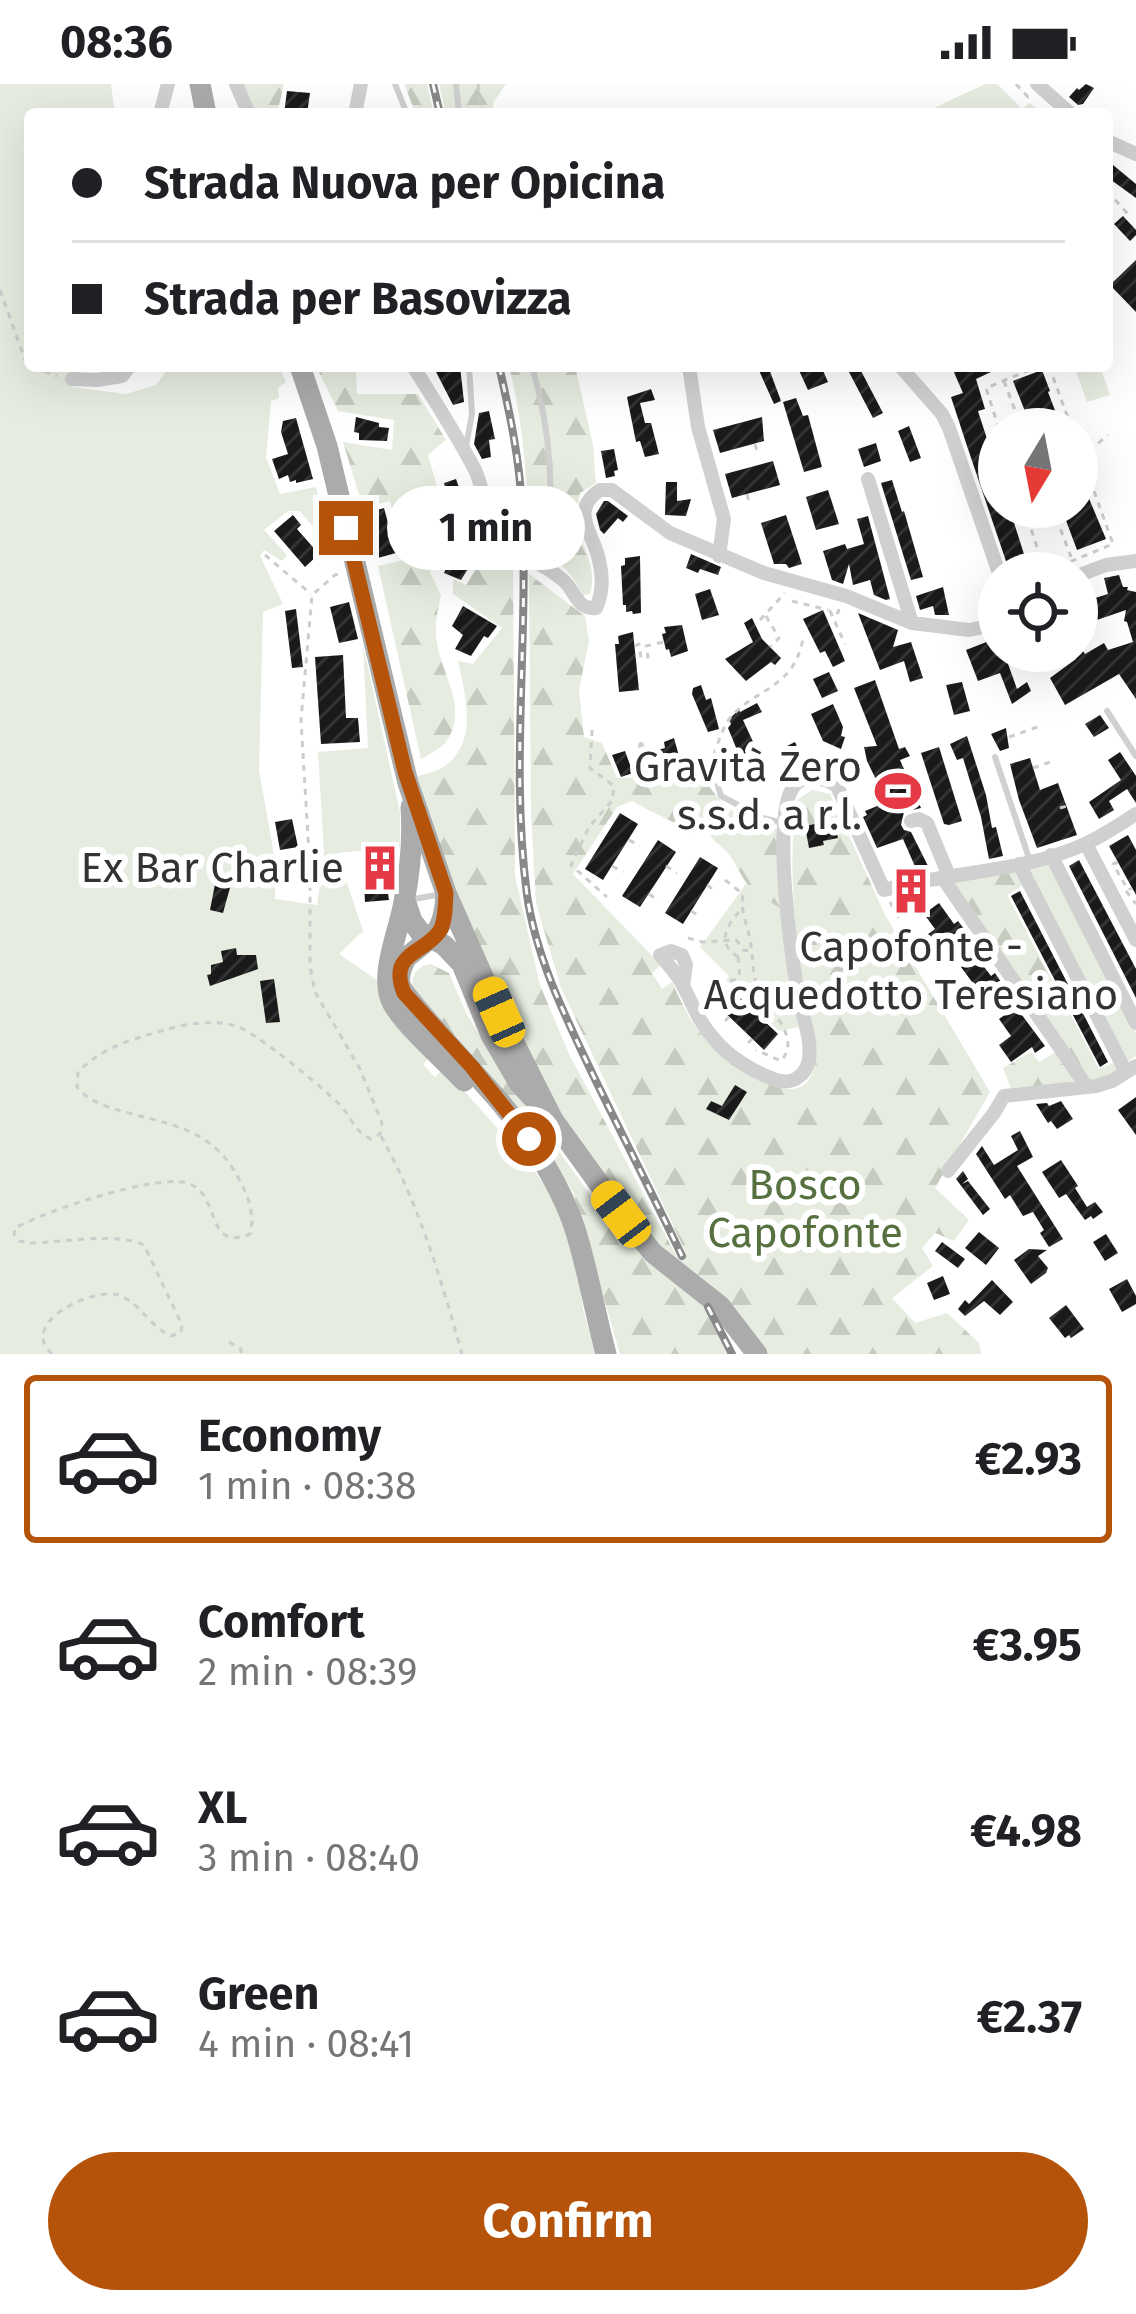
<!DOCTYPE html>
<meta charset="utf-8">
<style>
body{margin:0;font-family:"Fira Sans",sans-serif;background:#f6f6f6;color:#202124;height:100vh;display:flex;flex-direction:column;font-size:45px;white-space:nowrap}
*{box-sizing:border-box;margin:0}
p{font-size:39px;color:#757577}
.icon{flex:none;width:66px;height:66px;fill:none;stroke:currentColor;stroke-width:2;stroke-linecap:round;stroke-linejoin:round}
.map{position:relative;height:1270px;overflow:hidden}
.sheet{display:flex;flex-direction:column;background:#fff;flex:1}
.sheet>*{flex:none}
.top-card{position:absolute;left:24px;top:24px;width:1089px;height:264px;border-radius:12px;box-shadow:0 12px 48px #0002;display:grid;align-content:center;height:264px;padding:0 48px;background:#fff}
.needle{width:78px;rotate:190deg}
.tools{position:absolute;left:978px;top:324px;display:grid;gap:24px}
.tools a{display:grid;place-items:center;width:120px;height:120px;border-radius:50%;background:#fff;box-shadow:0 12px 48px #0002;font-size:60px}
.end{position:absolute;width:54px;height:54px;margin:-27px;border:15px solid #b45309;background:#fff;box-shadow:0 0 0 6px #fff}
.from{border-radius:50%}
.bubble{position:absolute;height:84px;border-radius:42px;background:#fff;box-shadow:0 12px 48px #0002;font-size:39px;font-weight:700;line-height:84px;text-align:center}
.car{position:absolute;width:36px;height:72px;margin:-36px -18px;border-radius:15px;box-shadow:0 0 9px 3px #0007;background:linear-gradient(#f5c518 24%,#345 0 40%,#f5c518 0 76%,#345 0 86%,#f5c518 0)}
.top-card b{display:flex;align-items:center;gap:42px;height:114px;font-size:45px}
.top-card b+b{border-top:3px solid #e0e0e0}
.top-card i{width:30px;height:30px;background:#202124}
ul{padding:21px 0 0;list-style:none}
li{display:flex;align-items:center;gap:36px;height:168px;margin:0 24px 18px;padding:0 24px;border:6px solid transparent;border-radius:12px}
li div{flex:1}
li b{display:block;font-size:45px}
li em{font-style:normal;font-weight:700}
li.active{border-color:#b45309}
li>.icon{width:108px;height:108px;stroke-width:1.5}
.button{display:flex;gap:24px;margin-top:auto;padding:24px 48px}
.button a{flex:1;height:138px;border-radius:72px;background:#b45309;color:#fff;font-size:48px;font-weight:700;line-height:138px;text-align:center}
.status{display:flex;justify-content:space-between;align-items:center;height:84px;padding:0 60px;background:#fff;direction:ltr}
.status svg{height:33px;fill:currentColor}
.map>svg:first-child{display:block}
</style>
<div class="status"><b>08:36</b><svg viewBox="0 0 49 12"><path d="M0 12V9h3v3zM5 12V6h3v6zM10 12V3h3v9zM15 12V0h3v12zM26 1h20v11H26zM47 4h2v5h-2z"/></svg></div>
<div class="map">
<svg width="1136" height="1270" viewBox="0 0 1136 1270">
<defs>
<pattern id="forest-firs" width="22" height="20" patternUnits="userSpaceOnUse" patternTransform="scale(3)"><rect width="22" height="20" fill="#e6ecdf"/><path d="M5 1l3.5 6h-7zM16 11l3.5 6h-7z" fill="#c6cbc0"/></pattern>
<pattern id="building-hatch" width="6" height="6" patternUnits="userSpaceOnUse" patternTransform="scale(3)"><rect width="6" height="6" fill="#1a1a1a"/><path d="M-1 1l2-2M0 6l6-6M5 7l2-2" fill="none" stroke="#333"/></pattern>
</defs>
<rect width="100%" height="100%" fill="#fff"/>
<path fill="#e6ecdf" d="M0 0H111L115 30H30V282H73L72 303 126 310 156 301 170 282H279L286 298 278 304 279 314 271 317 266 373 280 410 316 403 334 468 300 427H288L264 446 287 471 282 477 264 466 260 472 283 520 263 528 259 686 275 777V815L317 821 324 770 318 668 368 664 363 561 400 728V763L337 769 363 847 339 870 378 897 431 971 423 981 435 993 444 984 530 1081 556 1117 575 1165 583 1225 595 1270H0Z
M985 0H997L1022 25 1029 19 1045 30H1026L1022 26 1009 30H935L932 25Z
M1074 282H1100L1110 311 1087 318Z
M1047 779 1136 949V972L1128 977 1029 785Z
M746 800 781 825 789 898 799 943 779 947 726 896 729 892 700 863Z"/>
<path fill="url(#forest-firs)" d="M243 0H284L277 30H257Z
M404 0H427L434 30H416Z
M439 0H506L493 19 494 30H446Z
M316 282H356L357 310H418L446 356 428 371 448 441 483 434 495 464 513 471 515 792 540 901 569 970 677 1173 686 1169 561 904 536 819 531 729 529 490 585 532 589 557 579 606 584 653 602 659 617 694 703 692C721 725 744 736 778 746L781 825C771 818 755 810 748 801 740 791 735 777 727 768 718 758 713 759 708 746L692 750C673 736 652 729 632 717L617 723 573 790 661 881 652 889 662 905 672 898C695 949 706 964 755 992 772 1001 799 1016 811 992 824 964 802 904 798 873 793 821 789 768 797 716L812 706 830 710 885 831 990 1008 935 1104 969 1136 954 1157 935 1149 922 1164 933 1182 892 1214 915 1239 947 1229 979 1259 981 1270H766L638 1139 562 1033 522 958 451 796 416 693C425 690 438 687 445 682 479 657 465 611 458 577L473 580 502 544 453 510V495L466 501 489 463 450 444 436 463 430 488 441 512C437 528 434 542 437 559 442 592 470 626 445 659 440 665 428 671 421 675L378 482 404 476 390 417 363 424 343 358 392 366 394 336 338 327Z
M509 282H575L593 361 596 399 580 409C579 416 576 423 576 430 577 460 599 479 590 510L583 511C568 483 559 476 529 464 528 402 524 342 509 282Z
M1018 788 1025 800 1007 811 1099 985 1117 977 1122 986 1090 998 952 798Z
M431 880 449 889 467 931 508 996 586 1105 646 1177 702 1218 727 1270H620L573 1108 544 1063 413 903C411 890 418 882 431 880Z
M1031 968 1039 978 1056 968 1077 1000 1011 1004 1003 984Z"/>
<path fill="url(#building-hatch)" d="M1086 0 1094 4 1083 20 1078 21 1069 13 1077 4 1079 6Z
M287 7 310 9 307 30H284Z
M1107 76 1136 100V114L1107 93Z
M1123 132 1136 146V151L1130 157 1114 140Z
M1136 176V228L1110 201Z
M433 282H460L464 318 453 321Z
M757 282H768L781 317 774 320Z
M797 282H821L828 298 808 306Z
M961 282H1004L976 295 985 325 978 327 999 392V423H1009L1030 489H1010L966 359 951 313 963 309 953 286Z
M860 285 883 329 873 334 849 288Z
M1042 286 1050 307 1048 308 1062 345H1032L1013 297Z
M651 305 655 316 640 319 645 339H651L659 370 645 373 640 357 636 358 627 313Z
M796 314 803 332 808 331 822 383 804 388 783 318Z
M489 327 495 355 489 356 491 373 482 375 474 360 479 329Z
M356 333 379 339V343L389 344 387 357 359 356V349L354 348Z
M762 333 764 357 720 369 713 346Z
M296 334 313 395 296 399V396L290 398 288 391 279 395 272 375 288 370 281 348 283 337Z
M909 342 921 374 910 378 898 347Z
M876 359 881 377 864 383 858 365Z
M614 365 618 386 614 387 615 392 606 394 601 367Z
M773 377 780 401 732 414 725 390Z
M1077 386 1106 455 1077 466 1061 423H1077Z
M456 395 465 421 450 424 444 399Z
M892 396 902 428 904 427 923 493 911 496 881 399Z
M666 398H677V417L691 415 686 432 665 431Z
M828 406 839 440 816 446 806 413Z
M604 417H608L628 432 623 438 618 434 604 450 600 446 596 430Z
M384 424 396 469 374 475 363 430Z
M293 431 301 441 297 445 319 470 305 483 274 447Z
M786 431 802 480 789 484 786 480H774L761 439Z
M868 432 890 515 886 516 874 511 870 496 853 501 849 480 843 500 832 496 823 467 845 460 847 465 864 460 857 435Z
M452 446 485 466 478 478 474 475 461 496 444 489 452 471 439 463 444 455 447 457Z
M691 470 721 483 718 491 700 485 698 489 686 484Z
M640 472 641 529 633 530 632 527 626 528V521H623L621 482 625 481V474Z
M1119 491 1123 503H1128L1127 506 1136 508V615L1119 590 1065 621 1050 594 1076 575 1072 567H1083L1085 570 1104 559 1108 566 1133 558 1127 538 1124 537 1126 526 1094 537 1089 521 1093 520 1092 515 1108 510 1104 494Z
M943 503 949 531H935L933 522 920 526 916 512Z
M710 505 719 531 702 536 695 510Z
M349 518 358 555 339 559 330 523Z
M463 522 497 542 488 554 484 552 471 572 455 565 463 551 452 542Z
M296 525 303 583 292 584 285 527Z
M823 526 845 577 833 583 825 567 820 569 803 535Z
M858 529 898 546 893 563 911 558 923 594 910 598 904 577 880 586Z
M752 534 762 555 781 574 775 581 771 578 746 597 725 575 753 558 744 539Z
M682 541 688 567 671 573 669 565 666 566 662 550 666 549 664 543Z
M633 548 639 606 619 608 615 560H619L618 552Z
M999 551V567H1007L1010 576 1007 577 1017 605 1027 598 1031 607 1012 620 1000 589 978 597 966 566 989 557 987 554Z
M343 571 346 634H358L360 658 321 660 315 573Z
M829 588 838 607 822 614 813 595Z
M875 596 899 665 905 663 910 672 900 676 921 724 904 728 901 741 904 746 911 748 929 784 917 787 903 755 877 764 863 733 867 731 865 727 887 718 867 677 864 663 877 662 854 604Z
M962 598 970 627 954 631 946 601Z
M701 601 706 616 711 614 719 645 708 648 692 610 693 604Z
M757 619 762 628 743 636 761 675 744 683 728 644 731 640 729 635 739 626 740 628Z
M833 620 843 643 841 652 845 653 841 665 823 657 811 630Z
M1100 631 1109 644 1094 653 1085 640Z
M1006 644 1009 664 1000 667 991 650Z
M967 652 986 711 992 744 996 743 1003 772 989 775 981 733 963 674 957 676 950 660Z
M674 654 680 676 662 678 658 666 665 664 664 658Z
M795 658 805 680 790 687 779 666Z
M939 663 962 737 949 741 944 740 921 669Z
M625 667 633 689 621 693 612 671Z
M1120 668 1136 692V719L1127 705 1109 717 1114 726 1099 735 1089 718 1121 696 1108 676Z
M1030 674 1040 706 1058 699 1077 751 1037 764 1019 716 1010 680Z
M620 729 638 740 603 796 585 785Z
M292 735 298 763 280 766 275 738Z
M815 740 816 744 835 740 838 754 823 757 824 761 809 764 805 742Z
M1128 751 1136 766V811L1109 762Z
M658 756 676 768 640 823 622 812Z
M394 769 393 795 386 796 389 816 365 818 364 799 369 798 365 772Z
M700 773 718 784 683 840 665 829Z
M1079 776 1136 885V914L1069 782Z
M223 790 233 793 223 829 210 826 215 800H218Z
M1020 807 1108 978 1100 983 1011 812Z
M939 819 954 840 958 837 971 854 959 862 956 858 933 874 920 856 935 845 924 830Z
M236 864 237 871H256L258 885 210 902 207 891 211 890V881L223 878 221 867Z
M976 872 991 892 995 889 1007 907 996 915 993 910 970 926 957 908 972 898 961 883Z
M274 895 280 938 266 939 260 897Z
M731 905 778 950 764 966 716 920Z
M1016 923 1045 962 1035 969 1032 963 1011 978 999 961 1011 952 999 935Z
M735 1001 747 1008 729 1036 706 1025 711 1017 722 1022Z
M1136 1013V1051L1118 1026Z
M1061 1017 1073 1035 1057 1045 1051 1037 1048 1039 1036 1020 1047 1019 1049 1022Z
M1020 1047 1033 1073 1017 1082 1063 1155 1049 1163 1040 1149 1044 1146 1033 1128 1023 1132 1010 1111 1005 1115 976 1070 982 1062 994 1081 1018 1066 1011 1052Z
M1061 1076 1078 1102 1075 1104 1087 1123 1095 1118 1103 1128 1093 1135 1091 1132 1085 1136 1066 1110 1059 1114 1042 1088Z
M963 1087 968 1095 962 1100 968 1097 990 1125 983 1131 956 1095Z
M979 1148 999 1164 986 1181 965 1164Z
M1106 1150 1118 1169 1105 1177 1093 1158Z
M942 1158 965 1175 958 1184 935 1167Z
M1029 1165 1047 1166 1038 1172 1048 1184 1046 1189 1031 1200 1014 1176Z
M943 1192 950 1210 934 1216 927 1199Z
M1127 1195 1136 1212V1220L1122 1228 1109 1205Z
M992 1196 1013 1218 1000 1231 984 1217 965 1232 958 1225 965 1216 969 1220Z
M1066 1221 1084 1245 1071 1254 1069 1251 1065 1254 1049 1234Z"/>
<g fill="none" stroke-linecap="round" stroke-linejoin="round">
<path stroke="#cdcdcd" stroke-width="3" stroke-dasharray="6 6" stroke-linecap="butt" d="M478 0 482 29
M1016 0 1028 13 1031 10
M1107 83 1110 87
M1107 95V96
M1107 107 1128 130
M0 206 25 276 30 281
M1049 282 1072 345
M33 283 57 292
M1004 297 1022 345
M999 345 986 304 1039 282
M755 360 757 367
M1077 370 1094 363 1108 351
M747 410 749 418
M1024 423 1045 488 1113 460 1077 360
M1052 423 1071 473
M265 471 311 510
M792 517 828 526
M839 525 838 529 830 527 845 560
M766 532 779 554 770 563
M760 536 785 509
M635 562 639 560 641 574 648 573 646 562 664 558
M592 646 590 684 614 702 612 717 589 743 571 781 607 813
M1009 653 1040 642
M714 671C718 659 722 645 730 634 755 604 793 606 803 555
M1033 684 1053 677
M1060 724 1071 721
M629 756 640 762
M1118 778 1113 780 1128 806 1132 804
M612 782 623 788
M666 782 677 789
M725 796 743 810C740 828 747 838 750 856 753 871 752 887 757 902 766 925 803 952 781 977L756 966
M707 801 717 808
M1126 807 1136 820
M649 810 659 817
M890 818 899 834
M691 827 701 833
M739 828C726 842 717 860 737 872L744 866 750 867
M688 854 702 858 736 856 743 864
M963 860 965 863 971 859
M738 873 740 893
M722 906 732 896H739L758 907
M999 913 1002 917 1008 913
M725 937 729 933
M748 959 752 955
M381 1052C419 1120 441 1195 462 1270
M229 1258 241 1265V1270
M52 1270C17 1238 94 1203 119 1211 140 1219 150 1243 171 1252L181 1248 182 1241 144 1161C116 1148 64 1158 32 1159L19 1157 14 1151 15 1144C45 1127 155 1090 187 1099 222 1109 204 1169 250 1150 255 1133 249 1113 240 1097 214 1046 176 1042 125 1028 107 1023 89 1018 77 1003L78 988C101 964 130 956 161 947 185 940 211 935 236 942 253 946 325 1005 340 1021 352 1033 354 1048 371 1055L380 1050 382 1039 360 985 315 908 310 882V786L301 636 312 511 335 491 343 489"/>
<path stroke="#d0d0d0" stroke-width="6" d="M395 0 407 30
M456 0 459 30
M532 282C552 351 554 409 546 480
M466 362 472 330 469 282
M1107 627 1136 672
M641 661 648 688 711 679 721 712 763 734 782 739
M995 673 1030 777
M408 816 442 810"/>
<path stroke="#d0d0d0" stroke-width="14" d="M236 0 249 30
M1037 0 1071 30
M160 30 168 0
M355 30 361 0
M1107 57 1136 70
M413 282C434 316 457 351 475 386 485 407 486 438 502 455 519 472 546 480 564 497 576 508 577 526 596 524 603 509 603 492 599 476 593 448 569 427 600 406H612L670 449 764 489 846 512 912 539 969 546 999 540
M689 282 698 343 724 435 719 472
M900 282 942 330 949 344 999 489
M72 295 97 296 122 292 130 282
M868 395 912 539
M1077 492 1106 481 1136 477
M911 737 919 735 927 739 949 792
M1086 760 1136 856
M1051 771 1136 939
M1019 780 1126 988
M942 793 1087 1003
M683 902 686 881 682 871 671 867 660 871C668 880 677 890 682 900 694 922 697 936 715 956 729 973 755 989 776 996 793 1001 806 992 809 975 812 955 802 931 798 911 791 868 774 748 790 709 799 688 821 692 837 702L884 806C950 787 1024 789 1087 759 1104 751 1120 740 1136 730
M948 1087 994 1029 1004 1012 1096 1002 1112 997 1136 982"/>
<path stroke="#ababab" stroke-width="21" d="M200 0 206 30
M300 282 327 362 408 699 446 809 499 929 553 1036
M411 723C413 754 410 788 404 818 399 848 378 892 393 920 407 944 444 975 464 997
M446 810C444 850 434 850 406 874 402 882 398 891 400 900 403 913 486 1001 501 1019 531 1056 560 1099 575 1145 588 1186 595 1229 606 1270
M405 816 412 837 420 848 444 861 462 880 491 951 519 999 553 1036 621 1130 653 1169 720 1222 757 1270"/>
<g stroke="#888" stroke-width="8">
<path id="rail" d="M433 0 440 30
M499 282C510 330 520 377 522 426 529 554 510 683 527 811 536 874 566 934 593 991 622 1051 653 1111 682 1172
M708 1223 732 1270"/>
</g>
<use href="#rail" stroke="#fff" stroke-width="3" stroke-dasharray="9" stroke-linecap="butt"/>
</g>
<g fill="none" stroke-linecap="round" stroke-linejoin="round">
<path stroke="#b45309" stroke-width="15" d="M346 444 405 688 446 809C445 821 446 838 439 848 422 871 388 869 404 909L472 983 529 1055"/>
</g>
<defs>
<g id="stadium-bare" transform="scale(3.6)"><path d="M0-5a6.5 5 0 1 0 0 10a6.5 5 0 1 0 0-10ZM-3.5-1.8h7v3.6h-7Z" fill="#e63946" stroke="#fff" stroke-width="2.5" paint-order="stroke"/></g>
<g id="building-bare" transform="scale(3.6)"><path d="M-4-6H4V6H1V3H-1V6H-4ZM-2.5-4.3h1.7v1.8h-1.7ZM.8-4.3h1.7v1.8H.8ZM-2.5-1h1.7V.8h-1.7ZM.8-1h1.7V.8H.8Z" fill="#e63946" stroke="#fff" stroke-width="2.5" paint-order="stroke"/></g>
</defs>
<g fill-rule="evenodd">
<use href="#stadium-bare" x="898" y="707"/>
<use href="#building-bare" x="380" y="784"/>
<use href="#building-bare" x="911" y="807"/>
</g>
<g text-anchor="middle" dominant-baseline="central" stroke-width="12" stroke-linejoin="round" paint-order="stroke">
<g font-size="42" fill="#333" stroke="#fff" text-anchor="end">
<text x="862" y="683">Gravità Zero<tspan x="862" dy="48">s.s.d. a r.l.</tspan></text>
<text x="344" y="784">Ex Bar Charlie</text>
<text x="911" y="863" text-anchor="middle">Capofonte -<tspan x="911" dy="48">Acquedotto Teresiano</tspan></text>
</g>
<g font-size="42" fill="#56703f" stroke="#fff">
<text x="805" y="1101">Bosco<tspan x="805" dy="48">Capofonte</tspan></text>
</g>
</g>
</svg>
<div class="tools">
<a><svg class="needle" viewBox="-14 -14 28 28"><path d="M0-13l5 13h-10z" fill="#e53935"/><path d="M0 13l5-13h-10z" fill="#757577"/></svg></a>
<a><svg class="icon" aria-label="locate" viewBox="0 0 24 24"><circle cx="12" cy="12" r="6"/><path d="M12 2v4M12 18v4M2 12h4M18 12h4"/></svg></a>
</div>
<i class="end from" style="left:529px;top:1055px"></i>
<i class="end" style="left:346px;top:444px"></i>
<div class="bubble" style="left:387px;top:402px;width:198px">1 min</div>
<i class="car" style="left:499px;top:928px;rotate:336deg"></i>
<i class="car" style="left:621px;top:1130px;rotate:323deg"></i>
<div class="top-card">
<b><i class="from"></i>Strada Nuova per Opicina</b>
<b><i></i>Strada per Basovizza</b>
</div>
</div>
<section class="sheet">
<ul>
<li class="active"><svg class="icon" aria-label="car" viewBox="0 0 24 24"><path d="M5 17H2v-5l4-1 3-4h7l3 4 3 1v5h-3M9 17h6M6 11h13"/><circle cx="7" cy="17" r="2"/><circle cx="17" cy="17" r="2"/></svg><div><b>Economy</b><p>1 min · 08:38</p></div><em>€2.93</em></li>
<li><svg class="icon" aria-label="car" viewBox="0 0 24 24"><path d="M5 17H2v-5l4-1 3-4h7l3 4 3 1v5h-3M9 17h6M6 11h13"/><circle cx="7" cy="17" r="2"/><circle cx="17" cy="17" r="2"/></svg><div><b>Comfort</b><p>2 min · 08:39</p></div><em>€3.95</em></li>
<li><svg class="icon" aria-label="car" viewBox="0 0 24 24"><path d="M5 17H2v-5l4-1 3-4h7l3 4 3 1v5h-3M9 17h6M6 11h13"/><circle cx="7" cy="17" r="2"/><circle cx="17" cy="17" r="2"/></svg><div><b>XL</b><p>3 min · 08:40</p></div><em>€4.98</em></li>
<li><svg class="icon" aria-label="car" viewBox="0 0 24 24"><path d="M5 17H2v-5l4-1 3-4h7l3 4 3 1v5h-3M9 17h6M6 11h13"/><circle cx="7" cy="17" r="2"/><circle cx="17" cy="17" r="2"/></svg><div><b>Green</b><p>4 min · 08:41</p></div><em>€2.37</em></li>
</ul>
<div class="button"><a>Confirm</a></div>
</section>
